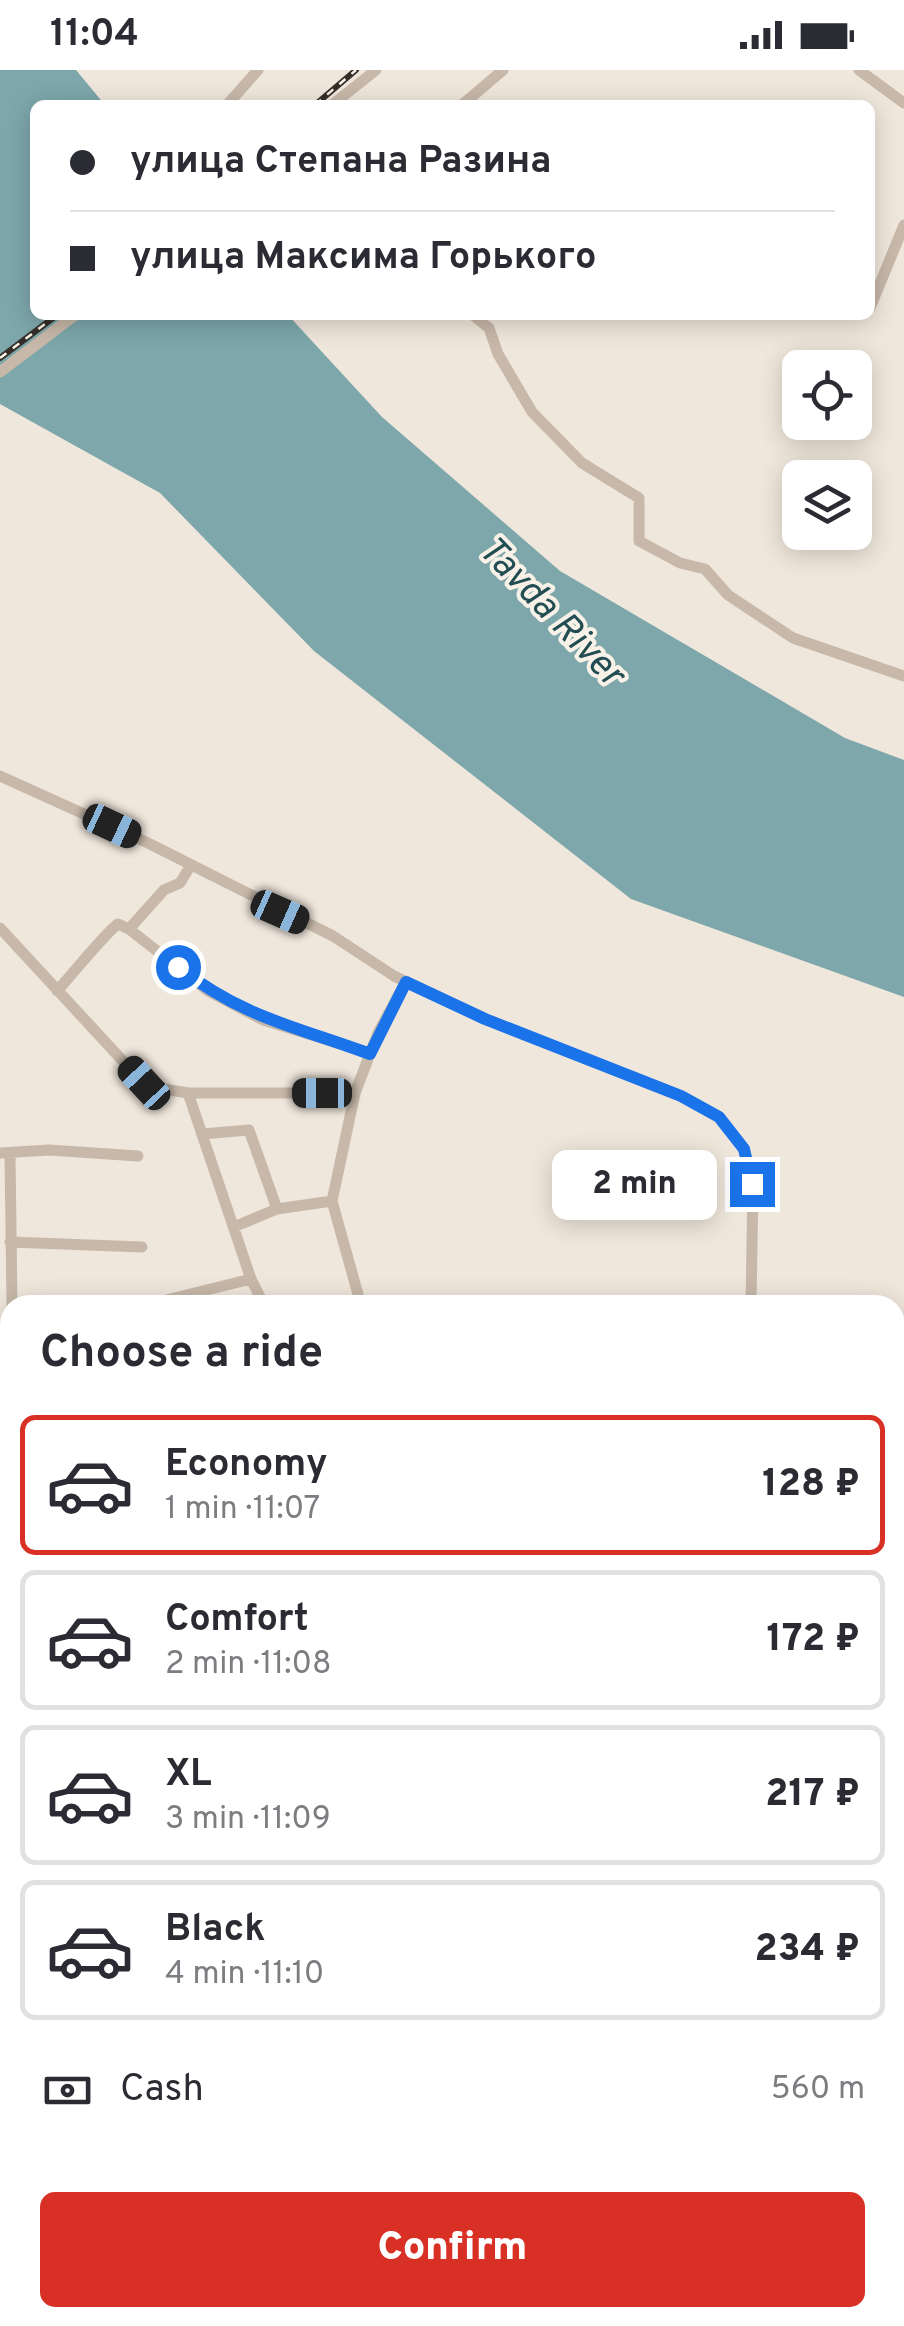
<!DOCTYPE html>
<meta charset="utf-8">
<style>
body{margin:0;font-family:Overpass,sans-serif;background:#f2f2f3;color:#2b2b33;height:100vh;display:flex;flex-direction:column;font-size:38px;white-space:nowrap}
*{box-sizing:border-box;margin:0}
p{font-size:32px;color:#7c7c81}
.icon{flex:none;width:55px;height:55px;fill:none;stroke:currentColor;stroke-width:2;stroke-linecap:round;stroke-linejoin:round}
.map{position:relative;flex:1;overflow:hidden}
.drawer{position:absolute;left:0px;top:1225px;width:905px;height:1032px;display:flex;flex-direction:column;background:#fff;border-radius:30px 30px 0 0;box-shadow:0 5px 25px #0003}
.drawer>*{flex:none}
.banner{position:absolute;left:30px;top:30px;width:845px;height:220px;border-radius:15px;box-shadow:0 5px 25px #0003;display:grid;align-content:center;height:220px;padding:0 40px;background:#fff}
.tools{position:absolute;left:782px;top:280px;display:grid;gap:20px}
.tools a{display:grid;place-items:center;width:90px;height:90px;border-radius:15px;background:#fff;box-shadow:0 5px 25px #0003;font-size:50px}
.end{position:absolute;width:45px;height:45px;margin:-22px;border:12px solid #1a73e8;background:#fff;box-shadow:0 0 0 5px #fff}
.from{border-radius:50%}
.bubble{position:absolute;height:70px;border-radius:15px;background:#fff;box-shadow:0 5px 25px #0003;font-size:32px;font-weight:800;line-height:70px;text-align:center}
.car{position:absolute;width:30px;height:60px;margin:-30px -15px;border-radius:12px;box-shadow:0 0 8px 2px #0007;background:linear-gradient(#222 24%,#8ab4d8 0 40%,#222 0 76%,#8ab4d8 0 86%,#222 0)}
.banner b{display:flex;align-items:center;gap:35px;height:95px;font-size:38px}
.banner b+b{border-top:2px solid #e1e1e2}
.banner i{width:25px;height:25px;background:#2b2b33}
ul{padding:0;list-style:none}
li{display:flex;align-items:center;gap:30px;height:140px;margin:0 20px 15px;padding:0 20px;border:5px solid #e1e1e2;border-radius:15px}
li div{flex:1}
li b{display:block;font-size:38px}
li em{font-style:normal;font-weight:800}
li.current{border-color:#d93025}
li>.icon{width:90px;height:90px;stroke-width:1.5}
h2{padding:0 40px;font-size:45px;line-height:120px}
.pay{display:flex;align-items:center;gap:25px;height:110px;padding:0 40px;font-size:38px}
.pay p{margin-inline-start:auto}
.primary-button{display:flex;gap:20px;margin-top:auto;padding:20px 40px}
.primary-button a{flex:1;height:115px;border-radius:15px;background:#d93025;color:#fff;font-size:40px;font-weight:800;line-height:115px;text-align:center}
.status{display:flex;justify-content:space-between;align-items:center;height:70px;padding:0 50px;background:#fff;direction:ltr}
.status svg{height:28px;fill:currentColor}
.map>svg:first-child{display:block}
</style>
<div class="status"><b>11:04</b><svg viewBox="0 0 49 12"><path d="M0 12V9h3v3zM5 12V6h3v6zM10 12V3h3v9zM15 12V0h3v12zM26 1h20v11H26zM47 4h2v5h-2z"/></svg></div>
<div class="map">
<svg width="904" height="2256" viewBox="0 0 904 2256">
<rect width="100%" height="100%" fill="#f0e7dc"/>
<path fill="#7da7ab" d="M0 0H76L105 35H35V245H288L382 347 560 501 845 668 904 690V927L631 829 314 581 160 423 0 334Z"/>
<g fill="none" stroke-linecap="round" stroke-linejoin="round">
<path stroke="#c7b8a9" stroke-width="11" d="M859 0 904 33
M227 35 258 0
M332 35 376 0
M462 35 503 0
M870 238 904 155
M473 245 489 258 498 284 532 342 582 393 639 428V471L680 493 705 499 728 525 793 568 904 606
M0 302 75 245
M0 706 148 773 333 866 394 906 485 949 681 1026 719 1047 744 1079 753 1114 751 1235
M0 858 146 1016 188 1023 251 1209 264 1235
M129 859 208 921 263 950 370 983
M57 921C70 907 107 861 118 854L129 859 164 820 180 813 191 795
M188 1023H355
M202 1064 249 1060 277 1139
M0 1083 49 1080 138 1086
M10 1084 12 1235
M236 1156 277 1139 332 1131
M10 1172 142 1177
M146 1235 251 1209
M361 1235 332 1131 355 1023 378 963 406 911
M895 1268 904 1265
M0 1271 10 1269
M0 1382 10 1381
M895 1441 904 1440
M4 1651 10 1863 7 2216
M895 1953H904
M895 2048H904
M895 2200H904
M178 2248 179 2256
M682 2248V2256"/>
<path stroke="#75655a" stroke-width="14" d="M0 1542H10
M895 1835 904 1839"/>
<g stroke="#352d28" stroke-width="6">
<path id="rail" d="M315 35 356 0
M0 288 57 245
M0 1475 10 1477
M895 1499 904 1502"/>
</g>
<use href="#rail" stroke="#f8f1e8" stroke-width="2.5" stroke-dasharray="8" stroke-linecap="butt"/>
</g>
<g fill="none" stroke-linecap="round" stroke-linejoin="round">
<path stroke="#1a73e8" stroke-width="12" d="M178 897C244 948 294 956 370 984L406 912 485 949 681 1026 719 1047 744 1079 752 1114"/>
</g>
<g text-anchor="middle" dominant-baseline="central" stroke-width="8" stroke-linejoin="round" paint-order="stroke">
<g font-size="38" font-style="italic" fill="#214d53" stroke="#f8f1e8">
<text transform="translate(550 543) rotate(46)">Tavda River</text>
</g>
</g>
</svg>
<div class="tools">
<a><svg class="icon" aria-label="locate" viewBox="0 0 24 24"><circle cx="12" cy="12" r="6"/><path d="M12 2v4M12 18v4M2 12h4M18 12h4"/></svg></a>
<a><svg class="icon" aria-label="layers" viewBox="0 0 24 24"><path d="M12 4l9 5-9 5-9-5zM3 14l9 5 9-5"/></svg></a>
</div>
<i class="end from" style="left:178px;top:897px"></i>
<i class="end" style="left:752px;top:1114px"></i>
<div class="bubble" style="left:552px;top:1080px;width:165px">2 min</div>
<i class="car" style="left:112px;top:756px;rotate:115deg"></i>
<i class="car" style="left:280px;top:842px;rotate:114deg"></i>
<i class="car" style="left:144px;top:1013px;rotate:317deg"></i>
<i class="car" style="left:322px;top:1023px;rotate:270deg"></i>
<div class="banner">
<b><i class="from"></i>улица Степана Разина</b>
<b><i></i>улица Максима Горького</b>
</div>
<section class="drawer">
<h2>Choose a ride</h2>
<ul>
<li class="current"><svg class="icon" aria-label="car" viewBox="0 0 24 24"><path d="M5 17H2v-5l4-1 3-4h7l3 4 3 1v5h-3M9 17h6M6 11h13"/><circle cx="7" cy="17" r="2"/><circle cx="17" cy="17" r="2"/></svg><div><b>Economy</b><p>1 min · 11:07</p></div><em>128 ₽</em></li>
<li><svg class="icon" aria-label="car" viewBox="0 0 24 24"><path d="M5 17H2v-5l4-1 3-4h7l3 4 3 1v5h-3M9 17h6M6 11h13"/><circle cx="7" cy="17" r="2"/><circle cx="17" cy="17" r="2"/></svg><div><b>Comfort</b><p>2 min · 11:08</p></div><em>172 ₽</em></li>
<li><svg class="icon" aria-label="car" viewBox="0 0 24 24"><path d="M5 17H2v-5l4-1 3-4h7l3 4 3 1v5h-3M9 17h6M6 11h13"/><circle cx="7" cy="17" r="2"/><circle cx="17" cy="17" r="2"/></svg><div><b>XL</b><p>3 min · 11:09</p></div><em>217 ₽</em></li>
<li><svg class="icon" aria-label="car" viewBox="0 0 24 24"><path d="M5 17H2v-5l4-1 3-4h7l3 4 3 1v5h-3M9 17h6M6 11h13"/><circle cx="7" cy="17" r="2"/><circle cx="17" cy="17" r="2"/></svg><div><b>Black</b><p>4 min · 11:10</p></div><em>234 ₽</em></li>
</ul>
<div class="pay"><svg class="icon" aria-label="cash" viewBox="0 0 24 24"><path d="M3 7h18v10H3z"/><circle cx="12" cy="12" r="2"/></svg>Cash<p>560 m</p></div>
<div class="primary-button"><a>Confirm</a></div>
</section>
</div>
